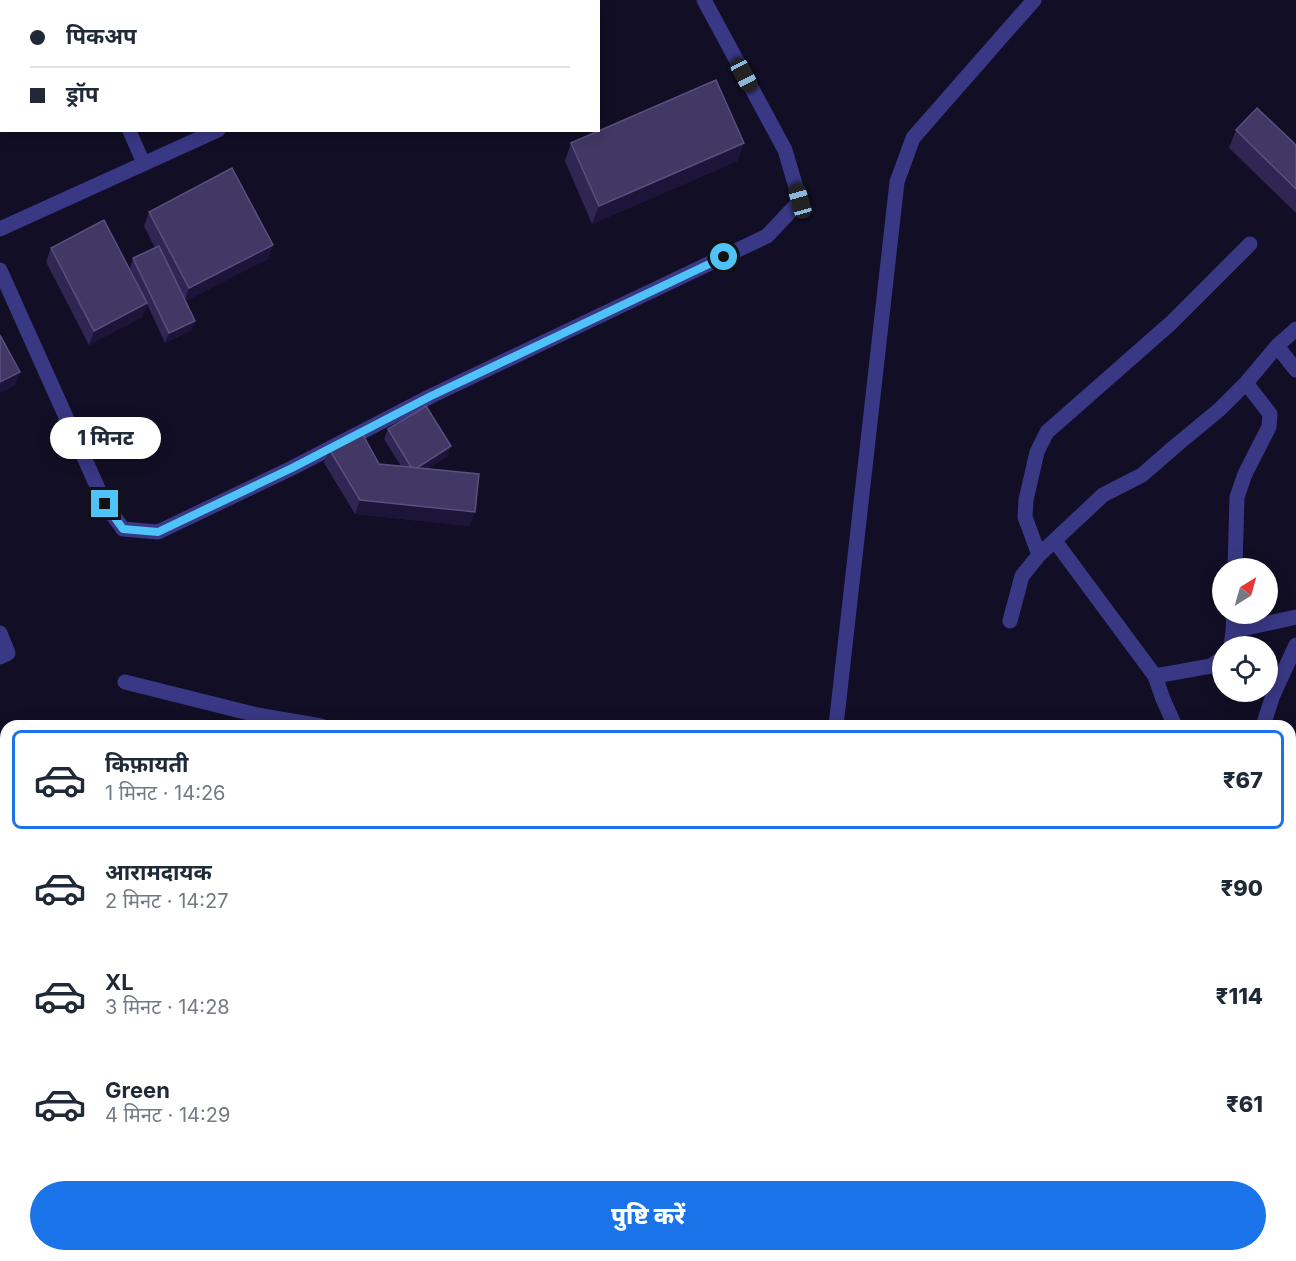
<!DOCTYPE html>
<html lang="hi">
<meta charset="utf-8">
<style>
body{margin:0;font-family:Inter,"Noto Sans Devanagari",sans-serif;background:#f2f2f3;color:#1f2937;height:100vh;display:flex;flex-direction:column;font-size:22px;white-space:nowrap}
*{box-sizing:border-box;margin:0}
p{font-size:20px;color:#747a83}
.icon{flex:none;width:33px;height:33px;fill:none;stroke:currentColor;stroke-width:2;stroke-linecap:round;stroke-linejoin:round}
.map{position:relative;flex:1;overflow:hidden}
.details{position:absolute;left:0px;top:720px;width:1296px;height:542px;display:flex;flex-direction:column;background:#fff;border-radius:18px 18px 0 0;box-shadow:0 3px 15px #0003}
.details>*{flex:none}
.hud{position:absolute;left:0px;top:0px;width:600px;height:132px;box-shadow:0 3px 15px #0003;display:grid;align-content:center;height:132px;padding:0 30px;background:#fff}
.needle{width:39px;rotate:37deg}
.buttons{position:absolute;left:1212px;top:558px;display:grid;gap:12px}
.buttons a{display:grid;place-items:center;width:66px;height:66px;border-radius:50%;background:#fff;box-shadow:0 3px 15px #0003;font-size:30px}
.end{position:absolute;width:27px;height:27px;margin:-14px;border:8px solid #4fc3f7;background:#111;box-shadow:0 0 0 3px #111}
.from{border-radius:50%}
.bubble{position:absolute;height:42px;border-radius:21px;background:#fff;box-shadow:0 3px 15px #0003;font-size:20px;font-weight:800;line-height:42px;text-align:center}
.car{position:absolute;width:18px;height:36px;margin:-18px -9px;border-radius:8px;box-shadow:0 0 4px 2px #0007;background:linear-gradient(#222 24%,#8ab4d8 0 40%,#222 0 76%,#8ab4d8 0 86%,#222 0)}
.hud b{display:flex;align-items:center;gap:21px;height:57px;font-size:22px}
.hud b+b{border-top:2px solid #e0e1e3}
.hud i{width:15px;height:15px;background:#1f2937}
ul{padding:10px 0 0;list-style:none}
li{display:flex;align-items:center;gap:18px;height:99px;margin:0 12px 9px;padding:0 18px;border:3px solid transparent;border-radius:9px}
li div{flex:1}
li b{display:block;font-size:22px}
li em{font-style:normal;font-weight:800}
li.active{border-color:#1a73e8}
li>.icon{width:54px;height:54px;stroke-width:1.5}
.action{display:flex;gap:12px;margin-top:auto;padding:12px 30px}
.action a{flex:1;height:69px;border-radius:36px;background:#1a73e8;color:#fff;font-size:24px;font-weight:800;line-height:69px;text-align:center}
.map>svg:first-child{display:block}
</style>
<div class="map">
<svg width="1296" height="1261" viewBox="0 0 1296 1261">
<rect width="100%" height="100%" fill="#120e25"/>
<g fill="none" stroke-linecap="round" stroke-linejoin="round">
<path stroke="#393885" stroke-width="14" d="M73 0V2
M129 130 144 164"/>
<path stroke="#393885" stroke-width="15" d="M287 0 288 2
M468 0 469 2
M503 2 506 0
M0 229 218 130
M0 270 105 504 123 529 158 532 292 468 431 396 767 236 800 201 785 150 704 0
M1296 329 1277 346 1296 370
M1055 541 1155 676 1163 699 1175 726
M1039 555 1025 517 1026 500 1037 452 1047 432 1171 323 1250 244
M1235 568 1237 497 1245 474 1269 427 1270 414 1246 383
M1010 621 1022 576 1039 555 1103 495 1142 475 1173 448 1220 409 1246 383 1277 346
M1233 631 1296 617
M0 633 8 653 0 657
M1231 646 1233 631 1234 614
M1155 676 1211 666 1222 658
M125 682 257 715 321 726
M836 726 897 182 913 138 1034 0
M1263 726 1273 695 1296 645
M1290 776 1296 777
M1290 845 1296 842
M1290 1005 1296 1006
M0 1179 6 1177
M473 1256 482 1261
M800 1261V1256
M1004 1261V1256
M1145 1261V1256"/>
</g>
<path fill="#2f2653" d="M144 0H248V2H145Z
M1236 130 1296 145V213L1229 148Z
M571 143H744L737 161 592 224 565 161Z
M149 212 268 259 185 301 192 330 165 343 147 304 142 317 89 345 46 262 51 248 141 291 130 268 133 258 155 248 144 226Z
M388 429 448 456 427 469 470 526 355 514 324 463 329 449 379 464 401 466 384 439Z"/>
<path fill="#1c1539" d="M2 65V80L0 81V66Z
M744 143 737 161 592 224 599 206Z
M273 245 268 259 184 302 189 288Z
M147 303 142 317 89 345 94 331Z
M195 321 192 330 165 343 169 333Z
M20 372 15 386 0 393V382Z
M451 446 448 456 410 480 413 470Z
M360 500 475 512 470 526 355 514Z"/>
<path fill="#413865" stroke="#58507e" stroke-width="1.5" d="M0 0H61L62 2H2V65L0 66Z
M158 0H248V2H159Z
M716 80 744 143 599 206 571 143Z
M1257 108 1296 145V189L1236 130Z
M232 168 273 245 189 288 149 212Z
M104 220 147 303 94 331 51 248Z
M159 246 195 321 169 333 133 258Z
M0 335 20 372 0 382Z
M426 406 451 446 417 468 411 467 388 429Z
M362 433 379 464 479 474 475 512 360 500 329 449Z"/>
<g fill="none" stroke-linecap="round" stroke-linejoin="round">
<path stroke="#4fc3f7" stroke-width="8" d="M105 504 123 529 158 532 292 468 431 396 724 257"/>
</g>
</svg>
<div class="buttons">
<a><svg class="needle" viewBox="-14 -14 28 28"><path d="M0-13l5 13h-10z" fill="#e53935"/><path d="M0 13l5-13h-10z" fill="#747a83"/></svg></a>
<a><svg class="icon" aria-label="locate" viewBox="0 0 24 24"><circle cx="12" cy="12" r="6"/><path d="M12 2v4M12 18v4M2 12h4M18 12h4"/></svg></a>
</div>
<i class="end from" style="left:724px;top:257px"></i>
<i class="end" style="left:105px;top:504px"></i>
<div class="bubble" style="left:50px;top:417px;width:111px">1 मिनट</div>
<i class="car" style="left:744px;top:75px;rotate:152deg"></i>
<i class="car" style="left:800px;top:201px;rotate:344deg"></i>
<div class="hud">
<b><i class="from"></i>पिकअप</b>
<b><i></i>ड्रॉप</b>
</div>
<section class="details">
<ul>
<li class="active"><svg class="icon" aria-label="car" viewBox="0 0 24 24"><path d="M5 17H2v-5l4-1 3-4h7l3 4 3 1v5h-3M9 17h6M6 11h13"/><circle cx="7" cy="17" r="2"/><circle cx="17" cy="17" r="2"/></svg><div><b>किफ़ायती</b><p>1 मिनट · 14:26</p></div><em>₹67</em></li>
<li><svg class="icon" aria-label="car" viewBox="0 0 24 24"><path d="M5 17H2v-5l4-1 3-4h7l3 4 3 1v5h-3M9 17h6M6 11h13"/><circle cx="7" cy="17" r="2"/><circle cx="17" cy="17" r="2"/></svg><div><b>आरामदायक</b><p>2 मिनट · 14:27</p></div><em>₹90</em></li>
<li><svg class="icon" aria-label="car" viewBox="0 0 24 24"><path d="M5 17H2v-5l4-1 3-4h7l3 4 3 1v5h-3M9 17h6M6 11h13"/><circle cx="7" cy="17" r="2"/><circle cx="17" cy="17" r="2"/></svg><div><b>XL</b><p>3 मिनट · 14:28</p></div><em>₹114</em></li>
<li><svg class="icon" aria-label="car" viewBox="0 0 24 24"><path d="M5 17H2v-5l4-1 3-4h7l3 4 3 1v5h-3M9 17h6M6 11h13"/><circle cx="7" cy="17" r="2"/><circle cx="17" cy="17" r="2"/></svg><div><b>Green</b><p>4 मिनट · 14:29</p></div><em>₹61</em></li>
</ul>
<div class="action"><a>पुष्टि करें</a></div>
</section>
</div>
